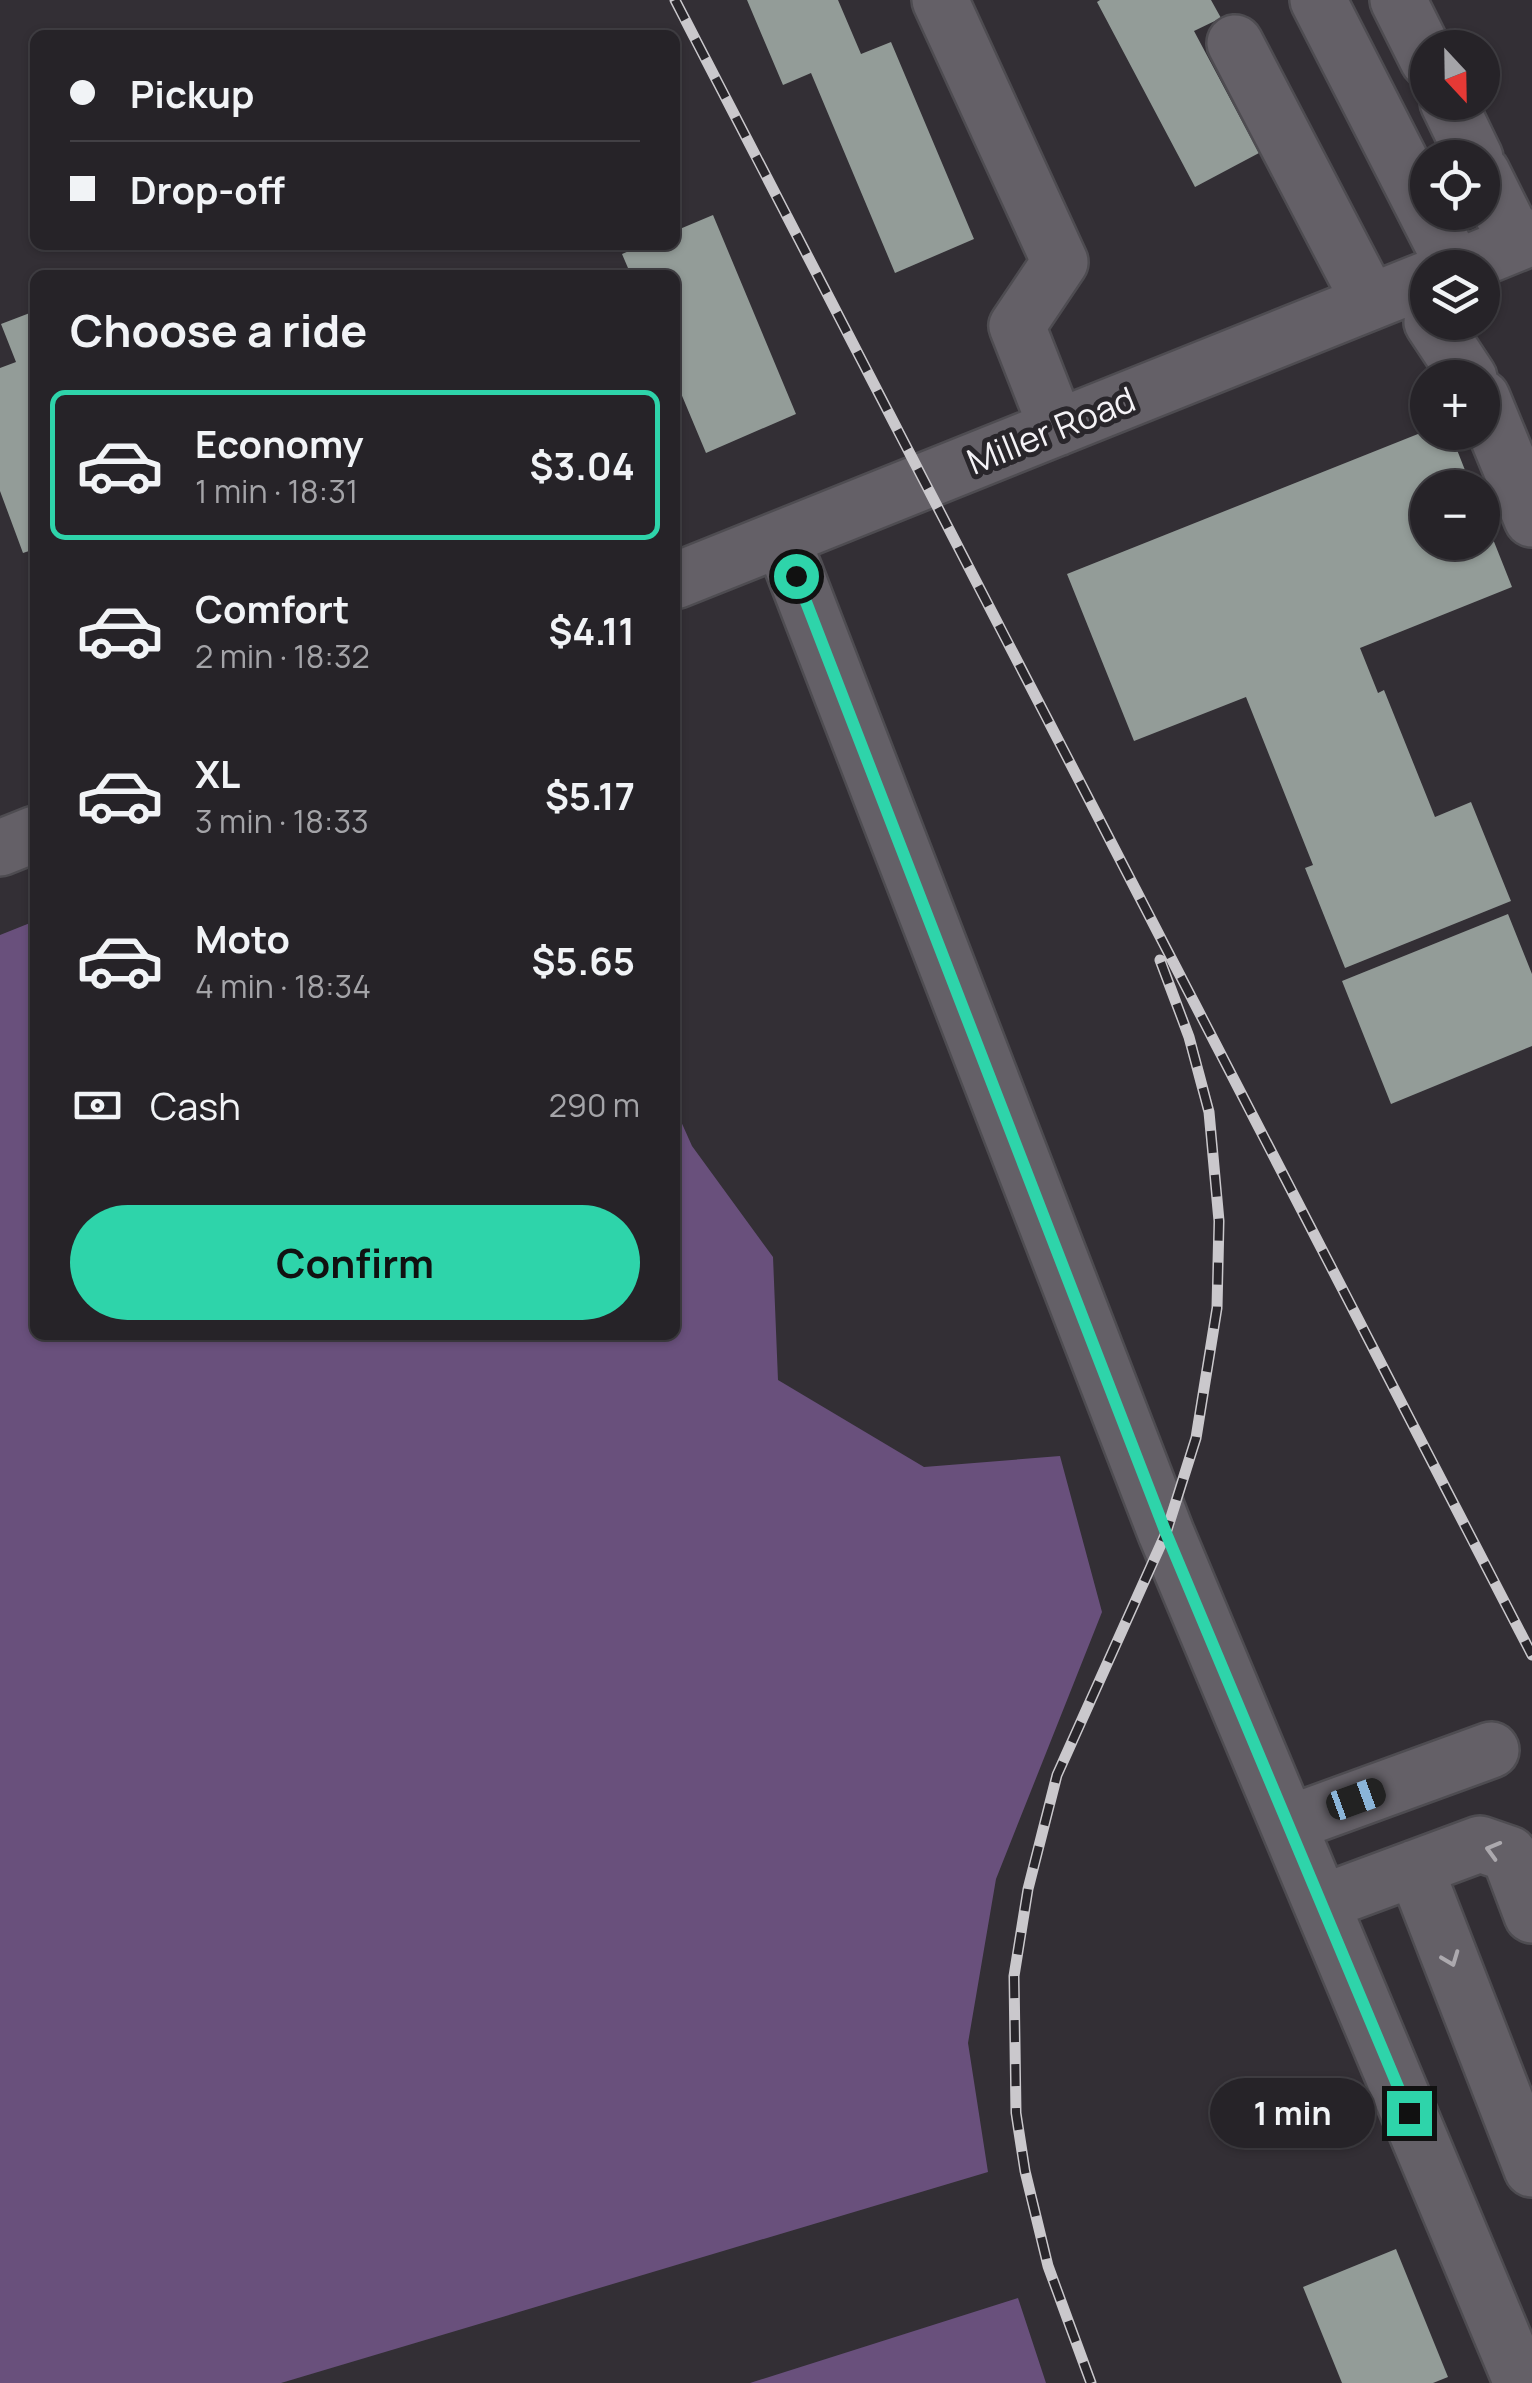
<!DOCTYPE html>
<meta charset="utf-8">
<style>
body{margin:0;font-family:Manrope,sans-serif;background:#2e2b30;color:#f1f3f6;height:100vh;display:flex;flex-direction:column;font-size:38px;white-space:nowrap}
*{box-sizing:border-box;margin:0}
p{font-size:32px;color:#a4a4a8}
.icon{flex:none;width:55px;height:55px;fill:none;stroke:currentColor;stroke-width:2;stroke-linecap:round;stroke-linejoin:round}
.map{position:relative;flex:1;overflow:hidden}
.panel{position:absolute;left:30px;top:270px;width:650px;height:1070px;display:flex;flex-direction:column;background:#262328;border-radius:15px;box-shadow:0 2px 8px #0004,0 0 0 2px #424045}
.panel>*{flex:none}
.banner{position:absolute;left:30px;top:30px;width:650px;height:220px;border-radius:15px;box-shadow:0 2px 8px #0004,0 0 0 2px #424045;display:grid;align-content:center;height:220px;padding:0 40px;background:#262328}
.needle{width:65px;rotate:158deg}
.controls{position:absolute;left:1410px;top:30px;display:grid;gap:20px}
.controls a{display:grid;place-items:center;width:90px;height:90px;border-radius:50%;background:#262328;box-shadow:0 2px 8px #0004,0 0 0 2px #424045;font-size:50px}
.end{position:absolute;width:45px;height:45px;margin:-22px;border:12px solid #2ed4aa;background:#111;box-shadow:0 0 0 5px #111}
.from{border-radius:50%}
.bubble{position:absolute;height:70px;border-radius:35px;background:#262328;box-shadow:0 2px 8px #0004,0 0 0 2px #424045;font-size:32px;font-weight:700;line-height:70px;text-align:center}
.car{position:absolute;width:30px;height:60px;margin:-30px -15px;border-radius:12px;box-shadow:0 0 8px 2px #0007;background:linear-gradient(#222 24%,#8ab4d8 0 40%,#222 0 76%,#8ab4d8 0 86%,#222 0)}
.banner b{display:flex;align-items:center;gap:35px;height:95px;font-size:38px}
.banner b+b{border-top:2px solid #424045}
.banner i{width:25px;height:25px;background:#f1f3f6}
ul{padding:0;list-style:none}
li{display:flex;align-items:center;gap:30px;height:150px;margin:0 20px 15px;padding:0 20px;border:5px solid transparent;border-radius:15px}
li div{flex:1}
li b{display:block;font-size:38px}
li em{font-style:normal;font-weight:700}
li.on{border-color:#2ed4aa}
li>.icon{width:90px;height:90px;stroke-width:1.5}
h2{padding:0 40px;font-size:45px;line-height:120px}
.pay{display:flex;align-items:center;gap:25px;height:110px;padding:0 40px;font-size:38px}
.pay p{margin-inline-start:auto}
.action{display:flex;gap:20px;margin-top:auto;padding:20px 40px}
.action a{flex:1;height:115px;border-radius:60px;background:#2ed4aa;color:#111;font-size:40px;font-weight:700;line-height:115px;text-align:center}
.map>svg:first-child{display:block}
</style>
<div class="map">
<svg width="1532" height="2383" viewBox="0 0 1532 2383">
<rect width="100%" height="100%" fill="#332f35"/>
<path fill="#69507c" d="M35 921V1335H675V1108L692 1146 773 1257 778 1380 924 1467 1060 1456 1102 1612 996 1879 968 2043 988 2172 281 2383H0V935Z
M1018 2298 1046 2383H750Z"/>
<path fill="#939c98" d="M747 0H838L861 54 891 42 974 239 895 273 811 73 783 85Z
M1100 0H1211L1221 18 1194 31 1259 153 1195 187 1097 2Z
M713 215 796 414 706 453 675 379V275H631L622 254 643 245H675V231Z
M35 311V549L23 553 0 491V368L16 362 1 324Z
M1428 430V432H1450L1472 488H1428V542H1482L1483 514 1512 587 1360 648 1378 693 1384 690 1435 817 1471 802 1511 901 1345 968 1305 868 1313 865 1246 697 1134 741 1067 574Z
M1508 914 1532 974V1046L1391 1104 1342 981Z
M1396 2249 1448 2377 1433 2383H1342L1303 2287Z"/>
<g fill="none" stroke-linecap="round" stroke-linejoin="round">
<g stroke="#4e4c51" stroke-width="60">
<path id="minor" d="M940 0 1060 262 1017 326 1057 428
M1318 0 1455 268
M1398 0 1428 60
M1235 43 1370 302
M1448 102 1475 158
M1482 173 1517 243
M1456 268 1532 237
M1432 322 1469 378
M1482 398 1532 519
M782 539 1166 1533 1522 2383
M675 581 1428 279
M0 848 35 834
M1288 1824 1491 1750
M1415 1868 1532 2169
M1321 1903 1480 1844 1509 1854 1532 1915"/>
</g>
<use href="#minor" stroke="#646067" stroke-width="55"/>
<g stroke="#cac8cc" stroke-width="11">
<path id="rail" d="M675 0 1532 1655
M1091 2383 1048 2266 1025 2171 1016 2113 1014 1976 1028 1889 1057 1775 1166 1533 1196 1438 1217 1308 1219 1221 1209 1112 1189 1037 1160 960"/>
</g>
<use href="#rail" stroke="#29262b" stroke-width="8" stroke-dasharray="22" stroke-linecap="butt"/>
</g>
<defs><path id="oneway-chevron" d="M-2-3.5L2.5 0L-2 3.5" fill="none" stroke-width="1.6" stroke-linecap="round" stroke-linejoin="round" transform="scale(2.5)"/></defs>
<g stroke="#aca9ae">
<use href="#oneway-chevron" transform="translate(1493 1850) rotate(-164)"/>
<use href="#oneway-chevron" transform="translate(1451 1959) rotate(69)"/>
</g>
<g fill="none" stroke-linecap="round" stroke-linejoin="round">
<path stroke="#2ed4aa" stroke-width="12" d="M796 576 1166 1533 1409 2113"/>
</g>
<g text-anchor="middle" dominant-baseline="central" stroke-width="10" stroke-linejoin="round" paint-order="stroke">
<g font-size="35" fill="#f4f2f6" stroke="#29262b">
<text transform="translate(1051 430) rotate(-22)">Miller Road</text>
</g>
</g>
</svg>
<div class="controls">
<a><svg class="needle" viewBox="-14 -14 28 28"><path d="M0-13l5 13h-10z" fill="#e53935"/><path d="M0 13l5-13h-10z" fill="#a4a4a8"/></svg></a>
<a><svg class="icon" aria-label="locate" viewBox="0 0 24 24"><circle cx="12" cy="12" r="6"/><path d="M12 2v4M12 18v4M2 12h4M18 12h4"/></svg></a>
<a><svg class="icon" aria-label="layers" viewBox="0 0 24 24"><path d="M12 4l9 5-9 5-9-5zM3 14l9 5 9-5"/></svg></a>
<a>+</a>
<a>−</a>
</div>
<i class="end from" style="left:796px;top:576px"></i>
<i class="end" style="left:1409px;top:2113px"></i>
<div class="bubble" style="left:1210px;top:2078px;width:165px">1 min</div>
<i class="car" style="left:1356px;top:1799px;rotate:70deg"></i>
<div class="banner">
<b><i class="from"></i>Pickup</b>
<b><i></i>Drop-off</b>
</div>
<section class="panel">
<h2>Choose a ride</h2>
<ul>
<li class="on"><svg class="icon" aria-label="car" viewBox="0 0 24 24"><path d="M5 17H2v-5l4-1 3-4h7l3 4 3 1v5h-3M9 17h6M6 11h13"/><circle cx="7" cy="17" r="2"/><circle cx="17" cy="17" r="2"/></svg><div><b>Economy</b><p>1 min · 18:31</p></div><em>$3.04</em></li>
<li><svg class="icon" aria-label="car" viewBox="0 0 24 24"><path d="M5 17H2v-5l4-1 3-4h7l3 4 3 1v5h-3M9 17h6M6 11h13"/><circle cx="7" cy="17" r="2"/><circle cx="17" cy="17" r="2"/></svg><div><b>Comfort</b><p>2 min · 18:32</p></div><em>$4.11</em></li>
<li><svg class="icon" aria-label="car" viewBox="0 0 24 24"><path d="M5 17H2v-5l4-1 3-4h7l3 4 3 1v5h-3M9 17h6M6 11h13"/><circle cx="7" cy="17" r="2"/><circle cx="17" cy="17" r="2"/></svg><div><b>XL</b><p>3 min · 18:33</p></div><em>$5.17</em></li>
<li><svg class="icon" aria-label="car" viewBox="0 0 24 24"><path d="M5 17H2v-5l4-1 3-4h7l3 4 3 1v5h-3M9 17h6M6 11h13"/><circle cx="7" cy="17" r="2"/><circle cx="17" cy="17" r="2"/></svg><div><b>Moto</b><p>4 min · 18:34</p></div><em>$5.65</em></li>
</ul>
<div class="pay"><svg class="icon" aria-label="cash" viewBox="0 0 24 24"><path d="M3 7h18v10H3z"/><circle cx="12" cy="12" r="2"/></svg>Cash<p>290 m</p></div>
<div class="action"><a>Confirm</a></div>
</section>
</div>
